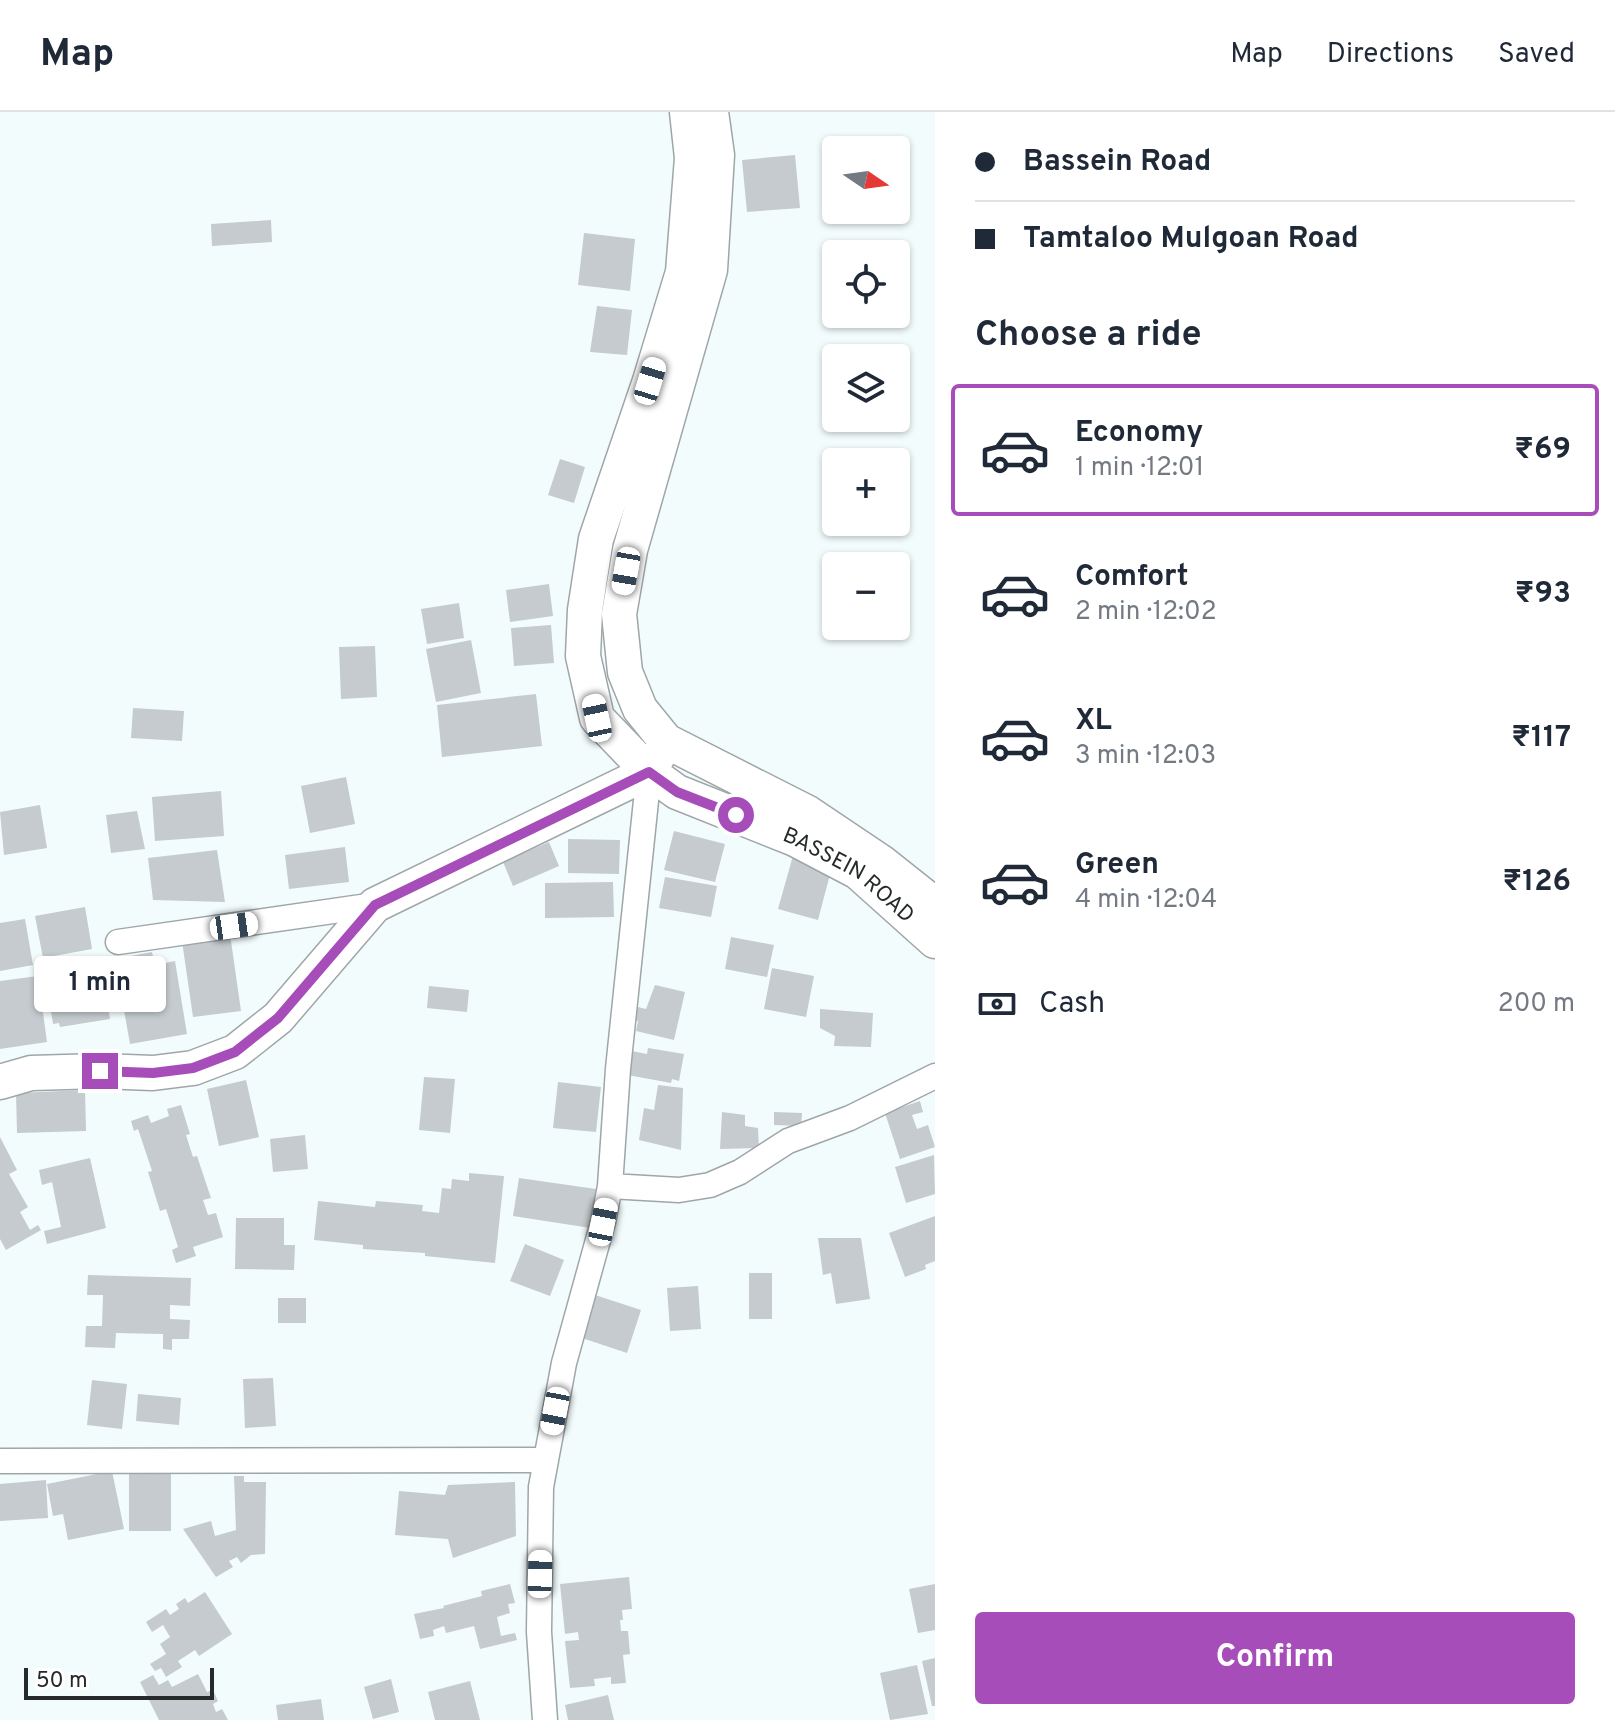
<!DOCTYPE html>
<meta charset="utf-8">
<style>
body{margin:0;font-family:Overpass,sans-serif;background:#f2f2f3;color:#1f2937;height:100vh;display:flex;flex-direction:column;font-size:30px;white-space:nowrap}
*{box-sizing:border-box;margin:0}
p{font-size:26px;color:#747a83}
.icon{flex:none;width:44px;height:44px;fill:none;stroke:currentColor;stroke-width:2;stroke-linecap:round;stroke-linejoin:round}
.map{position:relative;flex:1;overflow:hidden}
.side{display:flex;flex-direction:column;background:#fff;width:680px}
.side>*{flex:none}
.banner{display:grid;align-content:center;height:176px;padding:0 40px;background:#fff}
.needle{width:52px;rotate:103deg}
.buttons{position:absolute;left:822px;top:24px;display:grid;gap:16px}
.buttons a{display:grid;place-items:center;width:88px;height:88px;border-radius:8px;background:#fff;box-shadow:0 2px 6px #0004;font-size:40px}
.scale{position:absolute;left:24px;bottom:20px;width:190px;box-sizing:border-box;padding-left:8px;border:4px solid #272a2a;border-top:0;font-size:22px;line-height:28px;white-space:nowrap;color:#272a2a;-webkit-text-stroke:6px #fff;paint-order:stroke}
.end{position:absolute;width:36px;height:36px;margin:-18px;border:10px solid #a64db9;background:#fff;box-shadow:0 0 0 4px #fff}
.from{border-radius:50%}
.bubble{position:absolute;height:56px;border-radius:8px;background:#fff;box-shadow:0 2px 6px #0004;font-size:26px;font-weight:700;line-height:56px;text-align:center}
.car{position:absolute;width:24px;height:48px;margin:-24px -12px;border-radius:10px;box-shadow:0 0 6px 2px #0007;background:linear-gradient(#fff 24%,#345 0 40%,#fff 0 76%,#345 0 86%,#fff 0)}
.banner b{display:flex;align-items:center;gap:28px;height:76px;font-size:30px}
.banner b+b{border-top:2px solid #e0e1e3}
.banner i{width:20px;height:20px;background:#1f2937}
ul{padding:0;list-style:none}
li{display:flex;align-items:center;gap:24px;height:132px;margin:0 16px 12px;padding:0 24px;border:4px solid transparent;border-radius:8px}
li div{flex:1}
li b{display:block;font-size:30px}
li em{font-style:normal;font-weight:700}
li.selected{border-color:#a64db9}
li>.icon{width:72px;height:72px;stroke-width:1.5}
h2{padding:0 40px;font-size:36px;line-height:96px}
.pay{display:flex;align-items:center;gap:20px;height:88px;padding:0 40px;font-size:30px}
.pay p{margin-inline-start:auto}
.action{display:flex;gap:16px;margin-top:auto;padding:16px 40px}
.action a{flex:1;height:92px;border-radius:8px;background:#a64db9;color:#fff;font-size:32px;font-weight:700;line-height:92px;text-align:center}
header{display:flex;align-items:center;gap:48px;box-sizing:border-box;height:112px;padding:0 40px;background:#fff;border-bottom:2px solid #e0e1e3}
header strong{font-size:38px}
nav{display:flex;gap:44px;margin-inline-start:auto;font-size:28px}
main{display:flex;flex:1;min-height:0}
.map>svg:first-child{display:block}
</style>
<header>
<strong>Map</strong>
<nav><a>Map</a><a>Directions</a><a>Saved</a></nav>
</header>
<main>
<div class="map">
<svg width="935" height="1608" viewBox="0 0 935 1608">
<rect width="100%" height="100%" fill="#f3fcfd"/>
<path fill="#c5cbcf" d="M795 43 800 96 747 100 742 48Z
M271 108 272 130 212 134 211 112Z
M584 121 635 127 630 179 578 173Z
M597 194 632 198 627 243 590 240Z
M560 347 585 355 574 391 548 383Z
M549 472 553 504 510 510 506 478Z
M459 491 464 526 427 532 421 497Z
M551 513 554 551 514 554 511 516Z
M471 528 481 581 436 590 426 537Z
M375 534 377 585 341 587 339 535Z
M536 582 542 634 442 645 437 593Z
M133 596 184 599 182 629 131 626Z
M346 665 355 712 310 721 301 674Z
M221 679 224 724 155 729 152 685Z
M40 693 47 736 4 743 0 700Z
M137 699 145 737 111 741 106 703Z
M674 719 725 732 715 770 664 758Z
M568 727 620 728 619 762 568 761Z
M549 730 559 754 513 774 503 750Z
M345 735 349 770 289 777 285 743Z
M217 738 225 790 153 788 148 746Z
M794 740 833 751 818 808 778 797Z
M665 765 717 774 711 805 659 796Z
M613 770 614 805 545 806V771Z
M85 795 92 837 43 846 35 804Z
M25 807 33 853 0 859V811Z
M230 822 241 899 193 905 182 829Z
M731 825 774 833 767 865 725 857Z
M152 840 155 853 175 849 187 922 130 932 115 847Z
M101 850 110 907 60 915 59 911 53 912 45 860Z
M772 856 814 864 806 905 764 897Z
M38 864 47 930 0 937V869Z
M655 873 685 880 674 928 636 919 638 909 631 908 634 894 646 897Z
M429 874 469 878 467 900 427 896Z
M820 897 873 901 871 935 834 934 835 924 820 916Z
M648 936 684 942 679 969 672 967 671 971 622 962 626 938 647 942Z
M424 965 455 967 450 1021 419 1018Z
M246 968 259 1025 219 1034 207 977Z
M558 970 601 975 596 1020 553 1016Z
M658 973 683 976 681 1038 639 1028 644 996 654 998Z
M85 978 86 1019 17 1021 16 981Z
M920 989 923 1000 912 1003 917 1017 928 1013 935 1035 900 1047 885 1001Z
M181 993 190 1022 186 1023 193 1045 197 1044 211 1086 203 1088 208 1103 216 1101 223 1125 193 1135 196 1144 176 1151 172 1138 178 1135 166 1097 160 1099 148 1060 152 1059 138 1017 134 1019 131 1009 148 1003 151 1011 169 1004 167 997Z
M722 1000 745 1003V1014L758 1016 759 1036 720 1037Z
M774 1000 802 1001 801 1014 774 1013Z
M305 1023 308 1057 273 1060 270 1027Z
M0 1025 17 1058 9 1062 28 1095 20 1100 30 1118 38 1113 41 1118 6 1138 0 1127Z
M934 1043 935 1082 906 1091 895 1055Z
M90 1046 106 1116 47 1132 44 1119 61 1115 52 1070 42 1073 39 1058Z
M469 1061 504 1064 495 1151 425 1144V1141L363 1137V1133L314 1128 318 1089 375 1095 376 1089 423 1093 422 1099 439 1101 442 1076 451 1077 452 1067 469 1069Z
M519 1066 603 1078 597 1117 513 1104Z
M935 1104V1149L925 1153 926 1157 905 1165 889 1121Z
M236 1106H284V1133H295L294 1158 235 1157Z
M818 1126H861L870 1187 836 1192 831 1161 823 1163Z
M525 1132 564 1148 550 1184 510 1169Z
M749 1161H772V1207H749Z
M88 1163 191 1166 190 1194 170 1193V1207L190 1208 189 1227H172V1238L163 1237V1222L116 1221 115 1236 85 1235 86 1214H102L103 1183H87Z
M698 1174 701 1217 670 1219 667 1176Z
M592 1182 641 1198 627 1241 579 1225Z
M278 1186H306V1211H278Z
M273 1266 276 1314 245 1316 243 1267Z
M92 1268 127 1272 122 1317 87 1313Z
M138 1282 181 1286 179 1313 136 1309Z
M171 1358V1419H129V1359Z
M112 1359 124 1417 68 1428 63 1402 53 1404 47 1372Z
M234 1364H244V1370H266L265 1442 251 1443 241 1451 237 1445 229 1449 233 1455 216 1465 183 1417 211 1409 215 1424 236 1418Z
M46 1368 48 1406 0 1409V1372Z
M515 1370 516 1424 453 1446 448 1427 395 1423 399 1379 445 1383 448 1373Z
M629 1465 632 1497 622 1498 623 1508H620L621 1519H628L630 1542 623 1543 626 1571 611 1572V1565L594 1567 595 1574 570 1576 565 1529 579 1528 578 1520 565 1522 560 1472Z
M510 1472 515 1491 508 1492 510 1501 497 1505 501 1524 515 1521 517 1528 480 1537 474 1514 446 1521 444 1514 433 1518 434 1524 420 1527 414 1502 444 1496 443 1494 482 1484 481 1479Z
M935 1472V1518L918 1521 909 1477Z
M205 1480 232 1522 199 1544 195 1538 178 1549 182 1555 166 1565 161 1556 155 1559 150 1552 166 1542 160 1532 170 1525 163 1513 152 1520 146 1510 166 1497 170 1503 179 1497 176 1492 185 1486 188 1491Z
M935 1546V1594H932L922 1549Z
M917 1553 928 1602 890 1608 880 1561Z
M198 1562 207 1580 213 1578 218 1589 213 1592 216 1600 222 1597 228 1608H159L140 1570 153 1563 159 1573 168 1568 172 1575Z
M391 1567 399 1600 373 1607 364 1575Z
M470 1569 480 1608H435L428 1580Z
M608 1583 614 1608H568L565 1593Z
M321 1587 324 1608H278L276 1593Z"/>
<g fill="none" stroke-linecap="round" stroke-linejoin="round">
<g stroke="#9fa6a8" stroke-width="27">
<path id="minor" d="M118 830 375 793
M610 1074 679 1078 710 1073 740 1060 788 1029 850 1006 935 964
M0 1349 546 1348
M545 1608 539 1520 541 1375 564 1251 603 1110 610 1074 618 957 649 660"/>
</g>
<g stroke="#9fa6a8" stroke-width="37">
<g id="secondary">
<path id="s1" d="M687 0 692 46 683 160 650 269 596 427 585 498 583 544 597 606 649 660 677 680 795 727 858 760 935 829"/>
<path d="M711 0 717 43 710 158 630 438 619 502 625 560 640 597 666 629 808 701 881 750 935 793"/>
<path d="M0 970 31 961 100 959 153 961 193 956 235 940 278 906 375 793 649 660 658 644"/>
</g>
</g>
<use href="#minor" stroke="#fff" stroke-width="24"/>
<use href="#secondary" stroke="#fff" stroke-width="34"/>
</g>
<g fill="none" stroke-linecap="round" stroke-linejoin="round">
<path stroke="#a64db9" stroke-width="10" d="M100 959 153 961 193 956 235 940 278 906 375 793 649 660 677 680 736 703"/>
</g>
<g text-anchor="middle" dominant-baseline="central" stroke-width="6" stroke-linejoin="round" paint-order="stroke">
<g font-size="22" fill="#272a2a" stroke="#fff">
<text stroke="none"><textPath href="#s1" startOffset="924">BASSEIN ROAD</textPath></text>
</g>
</g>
</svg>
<div class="buttons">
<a><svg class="needle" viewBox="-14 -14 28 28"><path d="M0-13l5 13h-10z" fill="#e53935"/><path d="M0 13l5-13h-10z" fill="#747a83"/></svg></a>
<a><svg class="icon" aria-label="locate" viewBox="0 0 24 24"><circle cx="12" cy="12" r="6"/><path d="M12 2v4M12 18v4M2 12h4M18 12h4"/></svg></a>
<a><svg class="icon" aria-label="layers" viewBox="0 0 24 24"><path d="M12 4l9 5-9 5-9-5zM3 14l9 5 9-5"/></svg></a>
<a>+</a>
<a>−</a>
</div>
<div class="scale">50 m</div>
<i class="end from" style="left:736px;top:703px"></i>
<i class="end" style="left:100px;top:959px"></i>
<div class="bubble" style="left:34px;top:844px;width:132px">1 min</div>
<i class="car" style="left:650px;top:269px;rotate:17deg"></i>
<i class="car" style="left:626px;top:459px;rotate:190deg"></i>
<i class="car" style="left:597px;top:606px;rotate:348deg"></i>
<i class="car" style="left:234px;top:814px;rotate:82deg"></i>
<i class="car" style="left:603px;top:1110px;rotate:11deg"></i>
<i class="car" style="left:555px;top:1299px;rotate:191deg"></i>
<i class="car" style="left:540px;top:1462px;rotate:1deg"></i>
</div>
<section class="side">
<div class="banner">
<b><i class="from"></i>Bassein Road</b>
<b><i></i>Tamtaloo Mulgoan Road</b>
</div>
<h2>Choose a ride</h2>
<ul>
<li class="selected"><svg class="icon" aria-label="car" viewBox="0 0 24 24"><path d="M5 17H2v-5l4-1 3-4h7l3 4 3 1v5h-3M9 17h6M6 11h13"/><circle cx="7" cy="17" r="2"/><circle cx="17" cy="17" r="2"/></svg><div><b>Economy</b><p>1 min · 12:01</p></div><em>₹69</em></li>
<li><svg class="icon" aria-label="car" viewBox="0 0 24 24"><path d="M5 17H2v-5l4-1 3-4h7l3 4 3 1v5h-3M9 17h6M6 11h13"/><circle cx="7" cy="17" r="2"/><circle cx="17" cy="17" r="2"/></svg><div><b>Comfort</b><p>2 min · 12:02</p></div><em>₹93</em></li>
<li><svg class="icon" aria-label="car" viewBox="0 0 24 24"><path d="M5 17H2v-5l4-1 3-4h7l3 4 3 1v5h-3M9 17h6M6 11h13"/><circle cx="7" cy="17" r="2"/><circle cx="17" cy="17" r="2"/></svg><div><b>XL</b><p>3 min · 12:03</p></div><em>₹117</em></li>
<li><svg class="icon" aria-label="car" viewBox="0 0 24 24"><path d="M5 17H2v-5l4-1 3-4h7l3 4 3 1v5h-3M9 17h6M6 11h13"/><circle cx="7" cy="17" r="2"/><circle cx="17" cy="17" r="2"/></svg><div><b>Green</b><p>4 min · 12:04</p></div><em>₹126</em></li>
</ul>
<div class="pay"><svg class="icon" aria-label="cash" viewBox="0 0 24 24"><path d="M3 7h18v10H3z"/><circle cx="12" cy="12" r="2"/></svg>Cash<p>200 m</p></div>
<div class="action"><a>Confirm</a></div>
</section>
</main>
